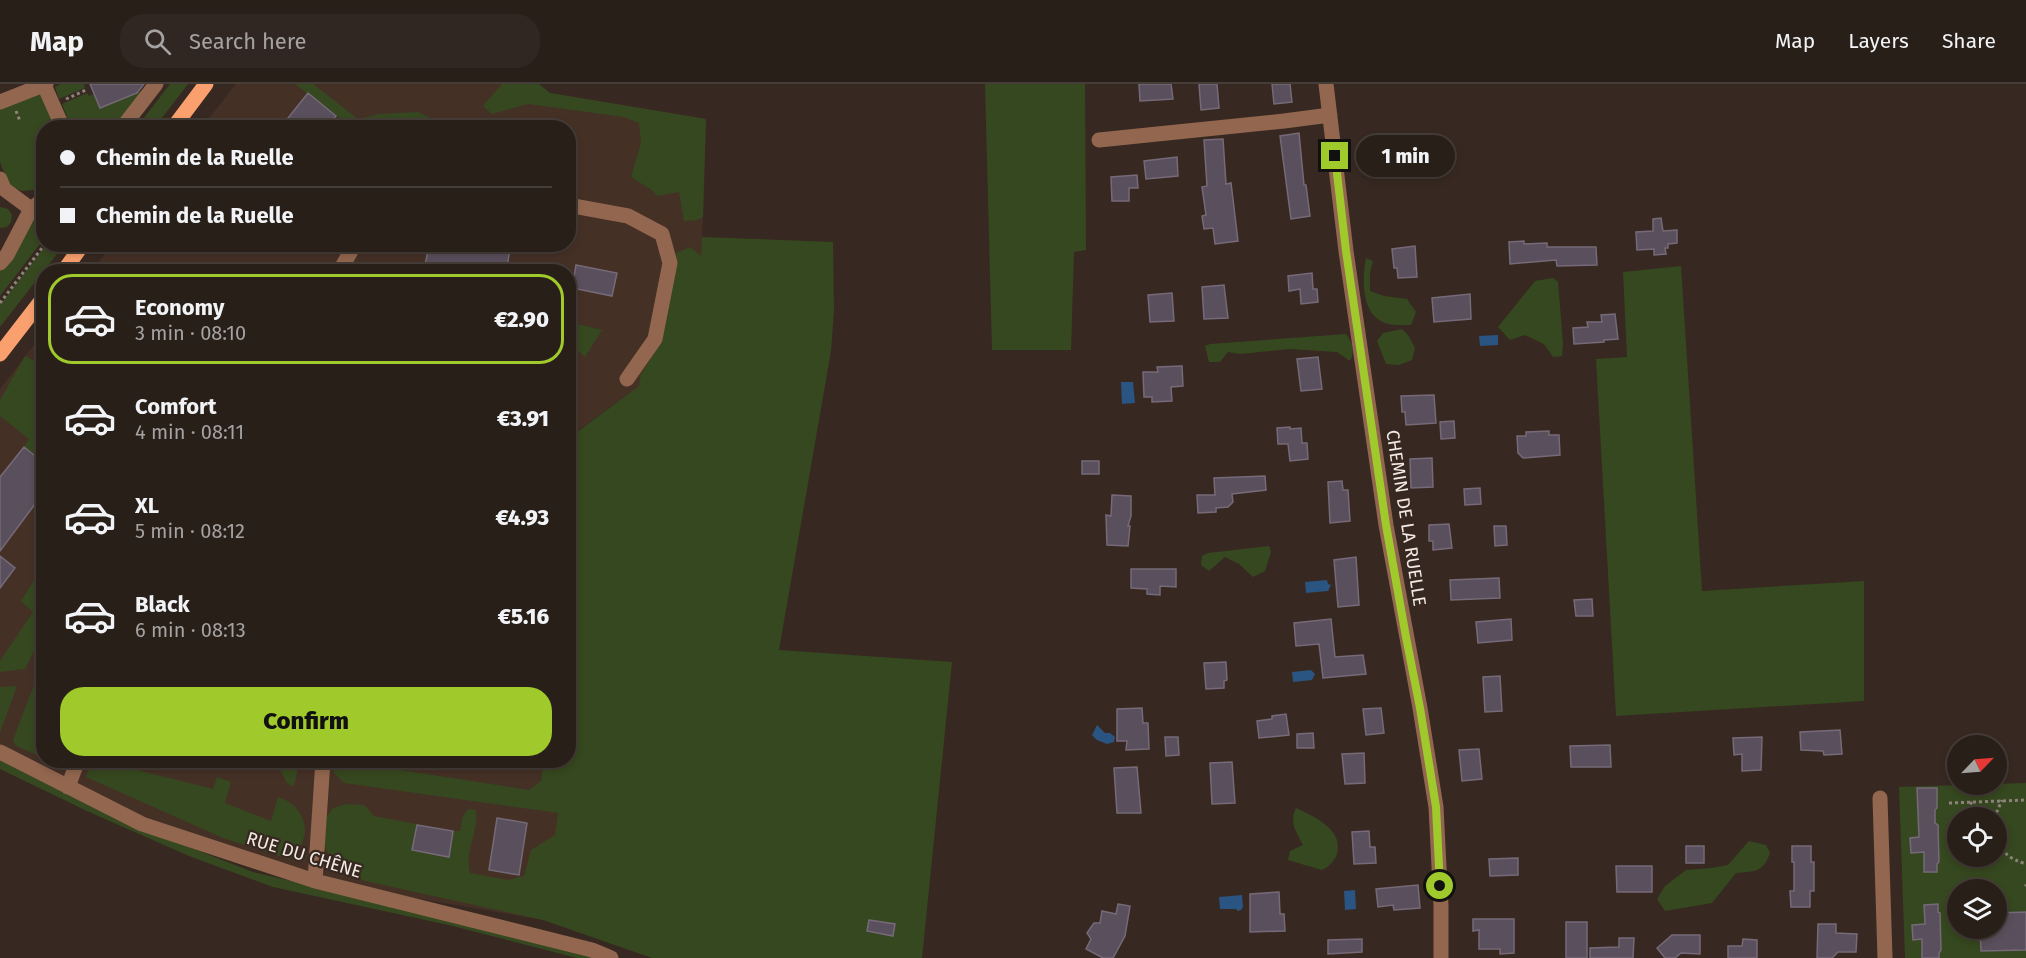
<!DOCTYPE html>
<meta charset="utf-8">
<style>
body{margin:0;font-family:"Fira Sans",sans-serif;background:#312722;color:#f1f3f6;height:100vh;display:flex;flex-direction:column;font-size:22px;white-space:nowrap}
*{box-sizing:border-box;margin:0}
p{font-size:20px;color:#a5a2a2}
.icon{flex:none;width:33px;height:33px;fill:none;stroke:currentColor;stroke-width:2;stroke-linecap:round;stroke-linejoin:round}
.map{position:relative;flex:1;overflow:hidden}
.panel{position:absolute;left:36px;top:180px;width:540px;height:504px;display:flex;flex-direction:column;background:#291f19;border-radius:24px;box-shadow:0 3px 9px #0003,0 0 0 2px #453d38}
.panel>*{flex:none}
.top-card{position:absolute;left:36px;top:36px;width:540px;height:132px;border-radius:24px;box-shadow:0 3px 9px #0003,0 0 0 2px #453d38;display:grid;align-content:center;height:132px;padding:0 24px;background:#291f19}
.needle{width:39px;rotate:65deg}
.tools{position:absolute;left:1947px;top:651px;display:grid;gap:12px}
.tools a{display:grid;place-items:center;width:60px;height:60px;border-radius:50%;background:#291f19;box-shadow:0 3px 9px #0003,0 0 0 2px #453d38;font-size:30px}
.end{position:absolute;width:27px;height:27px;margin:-14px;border:8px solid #a0ca2c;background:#111;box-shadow:0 0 0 3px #111}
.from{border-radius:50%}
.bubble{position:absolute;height:42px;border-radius:21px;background:#291f19;box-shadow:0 3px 9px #0003,0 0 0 2px #453d38;font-size:20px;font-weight:800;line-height:42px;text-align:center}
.top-card b{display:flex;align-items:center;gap:21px;height:57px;font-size:22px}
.top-card b+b{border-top:2px solid #453d38}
.top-card i{width:15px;height:15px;background:#f1f3f6}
ul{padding:10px 0 0;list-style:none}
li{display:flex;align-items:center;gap:18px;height:90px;margin:0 12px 9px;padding:0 12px;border:3px solid transparent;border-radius:24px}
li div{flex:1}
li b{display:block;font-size:22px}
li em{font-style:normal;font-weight:800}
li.on{border-color:#a0ca2c}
li>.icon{width:54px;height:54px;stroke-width:1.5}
.primary-button{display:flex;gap:12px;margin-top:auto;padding:12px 24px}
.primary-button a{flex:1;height:69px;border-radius:24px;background:#a0ca2c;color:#111;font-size:24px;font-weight:800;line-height:69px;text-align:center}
header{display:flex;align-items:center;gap:36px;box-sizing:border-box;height:84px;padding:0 30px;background:#291f19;border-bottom:2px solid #453d38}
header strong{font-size:28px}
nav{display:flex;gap:33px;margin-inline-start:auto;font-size:21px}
.search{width:420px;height:54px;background:#312722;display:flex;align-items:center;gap:15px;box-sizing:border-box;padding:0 21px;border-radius:24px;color:#a5a2a2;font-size:22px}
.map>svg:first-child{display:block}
</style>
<header>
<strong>Map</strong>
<div class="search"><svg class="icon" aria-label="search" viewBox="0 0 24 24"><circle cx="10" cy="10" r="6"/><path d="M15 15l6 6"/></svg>Search here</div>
<nav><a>Map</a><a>Layers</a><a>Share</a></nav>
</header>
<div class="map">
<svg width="2026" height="874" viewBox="0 0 2026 874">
<rect width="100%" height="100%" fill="#372921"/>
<path fill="#453026" d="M236 0H539L550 9 706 35 699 259 577 347 569 398 568 188H91L112 161 568 160V44L202 43Z
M43 249 44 676 566 677 543 836 315 797 142 740 0 668V305Z"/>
<path fill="#36481f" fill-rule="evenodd" d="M61 0H84L85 4 59 15 55 3Z
M170 0H188L155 43H137Z
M295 0H313L358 35 379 30 418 28 444 41 442 44 351 43Z
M502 0H539L550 9 706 35 703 133 697 136 684 137 679 108 657 112 653 107 631 93 641 59 639 39 624 33 528 20 492 30 483 22Z
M985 0H1085L1086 166 1074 168 1071 266H992Z
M147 5 116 43H71L62 20 87 9 89 12 94 10 100 24Z
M44 7 58 43 44 44 43 105 22 107 9 102 0 78V24Z
M0 123 8 125 12 131 11 138 7 143 0 144Z
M43 126V156L0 212V177L36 131Z
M702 153 833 158 834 226 831 267 779 566 952 578 922 874H652L543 836 365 797 334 781 325 763 324 736 333 724 346 720 364 721 374 732 453 747H460L463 732 468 725 476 726C479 748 464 767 470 789L508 796 524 792 531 766 555 751 558 729 344 699 334 689 333 677H390L401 686 529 706 541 697 543 677 568 676V398L577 348 639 302 641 290 655 268 676 169 690 163 701 172Z
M46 161H64L0 243V221Z
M1366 174 1373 177 1370 188V207L1384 212 1407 215 1416 228 1411 241C1402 241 1390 242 1383 238 1361 228 1362 194 1366 174Z
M1681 182 1702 507 1864 497V617L1616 632 1596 275 1627 273 1623 188Z
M1553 194 1558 198 1563 259 1562 272 1553 273 1544 260 1525 251 1510 256 1498 243 1535 197Z
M569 238 602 246 585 273 569 259Z
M1402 245 1408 251 1415 264 1412 276 1399 281 1386 280 1377 257 1383 249Z
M1346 250C1353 259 1355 268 1350 277L1337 268 1289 265 1240 270 1228 268 1220 278H1209L1205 262 1210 260Z
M25 272 43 281V379L24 363 29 355 0 332V316Z
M1269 462 1271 468 1265 487 1253 493 1239 480 1225 473 1209 487 1201 481 1202 472 1208 469Z
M43 482V550L25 585 0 588V577L33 528 21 517Z
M43 581 44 669 42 673 16 662 13 656 34 601Z
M17 602 0 649V603Z
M0 676 153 749 253 788 456 836 599 874H577L453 842 273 803 189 772 87 727 0 685Z
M128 677 125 683 213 705 217 693 231 698 225 719 271 737 278 713C283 715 289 717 292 720 311 737 308 760 289 775L223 754 86 693 92 677Z
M276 677H304L299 679 294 703 287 699Z
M2026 699V874H1905L1899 703ZM1958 734H1996V772H1958ZM1958 806H1996V844H1958Z
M1296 724C1307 729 1320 735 1329 744 1344 758 1339 778 1322 786L1288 776 1290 767 1303 761C1296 747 1289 739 1296 724Z
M1749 757 1766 761 1770 769C1763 789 1755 787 1736 789L1712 819 1665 827 1657 815 1665 802 1686 786 1712 784 1728 781Z"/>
<path fill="#2a5481" d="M1498 251V261L1480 262 1479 252Z
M1121 298H1133L1135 319 1122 320Z
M1327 496 1328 500 1331 501 1328 507 1306 509 1305 498Z
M1311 586 1315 590 1312 596 1293 598 1292 588Z
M1097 641 1105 649H1110L1115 653 1114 658 1107 660 1097 656 1092 651Z
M1355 806 1356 825 1345 826 1344 807Z
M1242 811 1243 823 1241 826 1238 827 1236 825H1220L1219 813Z"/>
<path fill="#5a4f5c" stroke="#766a78" stroke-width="1.5" d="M90 0H144L137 9 100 24Z
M1139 0H1171L1173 15 1140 17Z
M1199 0H1217L1219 24 1201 26Z
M1272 0H1290L1292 18 1274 20Z
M308 9 336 32 326 44H280Z
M1299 49 1304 101H1306L1310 132 1291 135 1280 52Z
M1223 55 1226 100 1231 99 1238 157 1215 160 1213 144 1204 145 1202 132 1206 131 1202 103 1207 102 1204 56Z
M1177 73 1178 92 1146 95 1144 77Z
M1137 91 1138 104H1129V117H1112L1111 93Z
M1661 134 1663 147 1677 146V159L1668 160V164H1665L1666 170 1654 171V165L1637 166 1636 148 1653 147V135Z
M1524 157V160L1547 159V163H1596L1597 181 1557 182 1556 176 1510 180 1509 158Z
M429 160H511L506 188H450L425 182Z
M1415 162 1417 193 1398 194 1397 184H1394L1392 165Z
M576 181 617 189 612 212 572 204Z
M1312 189 1313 205H1317L1318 218 1301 220 1300 205 1289 207 1288 192Z
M1224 201 1228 234 1204 235 1202 203Z
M1172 209 1174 237 1150 238 1148 211Z
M1470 210 1471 235 1434 238 1432 214Z
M1615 230 1618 255 1604 256V258L1574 260 1573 244 1588 243 1587 238H1602L1601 231Z
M1318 273 1322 305 1301 307 1297 275Z
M1182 282 1183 302 1171 303 1172 317 1152 318V313H1144L1143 288H1158L1157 283Z
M1434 311 1436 339 1406 341 1405 328H1402L1401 312Z
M1454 337 1455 354 1441 355 1440 338Z
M1290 343V345L1301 344 1302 359H1307L1308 375 1290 377 1288 360H1278L1277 344Z
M1549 347V351H1559L1560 371 1523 374 1518 369 1517 352H1526V348Z
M24 363 44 379V408L0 467V393Z
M1432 374 1433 403 1411 404 1410 375Z
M1082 377H1099V390H1082Z
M1265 392 1266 406 1232 410 1233 418 1228 423 1216 424V428L1198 429 1197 411H1215L1214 394Z
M1342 397 1343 406H1348L1350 437 1330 439 1328 398Z
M1480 404 1481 420 1465 421 1464 405Z
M1112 411 1131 412V432L1128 442H1130L1128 462 1107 461 1106 431 1111 432Z
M1449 440 1452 464 1433 466V457H1429V441Z
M1494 442H1506L1507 461 1495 462Z
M0 472 15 484 0 504Z
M1356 473 1359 521 1338 523 1334 476Z
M1131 485H1176V503L1160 502V511L1147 510V505L1131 504Z
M1499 494 1500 514 1451 516 1450 496Z
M1592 515 1593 532H1576L1574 516Z
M1331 535 1335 573 1363 571 1366 590 1323 594 1319 560 1296 562 1294 539Z
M1511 535 1512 556 1478 559 1476 538Z
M1226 578 1227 596 1224 597V604L1206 605 1204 579Z
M1500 592 1502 627 1485 628 1483 593Z
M1142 624 1143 639H1148L1149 665 1126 666 1127 657H1117V625Z
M1381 624 1384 649 1366 651 1363 625Z
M1286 630 1289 651 1259 654 1257 637 1272 635V632Z
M1840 646 1842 670 1824 671 1823 667 1801 666 1800 648Z
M1313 649 1314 664H1297V650Z
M1165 653H1178L1179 671 1166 672Z
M1762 653 1761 686 1742 687V670L1734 671 1733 654Z
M1610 661 1611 683H1571L1570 662Z
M1479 665 1482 695 1462 697 1459 666Z
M1364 669 1365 699 1345 700 1342 670Z
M1232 678 1235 719 1212 720 1210 679Z
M1137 683 1141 729H1117L1114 684Z
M1917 704H1937V724L1935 726V739L1938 741 1939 778 1937 780V788H1924V768L1911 769 1910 754 1919 753Z
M497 734 527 739 519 791 489 786Z
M417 741 453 747 449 773 412 766Z
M1369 747 1370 763H1375L1376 779 1354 780 1352 748Z
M1686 762H1704V779H1686Z
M1792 762H1811V778H1814V807H1810V823H1791L1790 807H1794V778H1792Z
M1518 774V791L1490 792 1489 775Z
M1616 782H1652V808H1617Z
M1418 801 1420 824 1394 826 1393 821 1378 823 1376 805Z
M1279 808 1280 830H1284L1285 847 1250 848V810Z
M1118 820 1130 822 1125 852 1113 874H1103L1086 865 1091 855 1087 849 1094 839H1100L1102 827 1116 830Z
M1938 820V828L1940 829 1941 866 1939 869V874H1922V855L1913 856 1912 841 1925 840 1924 821Z
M2026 828V866L1981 867 1980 844H1996V829Z
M1473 835H1514V869L1500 870V865H1479V846L1473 847Z
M869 836 895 840 893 852 867 847Z
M1566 838H1587V874H1566Z
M1818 840H1836V849L1857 850 1856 868H1838L1832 874H1817Z
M1672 851H1700V870L1681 869 1675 874H1665L1657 864Z
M1619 854H1634L1633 874H1590V864L1619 863Z
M1362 855V868L1328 870V856Z
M1743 855 1757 856V874H1728V862H1742Z"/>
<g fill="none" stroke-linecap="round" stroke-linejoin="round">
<path stroke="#8e827c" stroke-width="3" stroke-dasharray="3 3" stroke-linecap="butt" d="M66 15 86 6
M16 27 20 37
M0 219 45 160
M1970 718 1984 734
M1949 719 2026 716
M1994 734 2002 716
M1996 754C2002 769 2010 775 2026 780
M2025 802 2026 801"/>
<path stroke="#93674f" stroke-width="15" d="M1326 0 1346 167 1386 441 1420 624 1436 723 1441 822V874
M44 1 63 44
M0 18 46 0
M122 44 156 0
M1099 56 1284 37 1330 31
M0 95 4 105 31 125 44 115
M568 121 628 132 662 150 670 179 655 255 627 295
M0 179 7 171 31 125
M339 188 355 160
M0 668 142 740 315 797 592 866 611 874
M68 703 78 676
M1880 714 1885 874
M315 797 323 676"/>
<path stroke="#faa06e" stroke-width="15" d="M173 44 206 0
M63 188 83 160
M0 270 44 213"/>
</g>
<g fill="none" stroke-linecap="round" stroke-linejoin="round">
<path stroke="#a0ca2c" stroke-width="8" d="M1335 72 1346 167 1386 441 1406 553 1420 624 1436 723 1440 802"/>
</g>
<g text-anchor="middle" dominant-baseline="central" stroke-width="4.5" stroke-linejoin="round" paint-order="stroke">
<g font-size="18" fill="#f4eae5" stroke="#372921">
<text transform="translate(1406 434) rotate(81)">CHEMIN DE LA RUELLE</text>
<text transform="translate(304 771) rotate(17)">RUE DU CHÊNE</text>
</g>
</g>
</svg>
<div class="tools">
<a><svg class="needle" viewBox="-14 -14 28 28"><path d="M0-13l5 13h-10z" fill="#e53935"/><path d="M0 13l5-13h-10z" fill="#a5a2a2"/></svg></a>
<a><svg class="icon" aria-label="locate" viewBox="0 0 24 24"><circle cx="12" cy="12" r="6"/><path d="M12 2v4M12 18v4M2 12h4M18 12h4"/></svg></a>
<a><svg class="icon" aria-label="layers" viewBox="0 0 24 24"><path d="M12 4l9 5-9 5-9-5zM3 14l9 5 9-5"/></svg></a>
</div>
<i class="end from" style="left:1440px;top:802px"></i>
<i class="end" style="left:1335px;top:72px"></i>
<div class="bubble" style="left:1356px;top:51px;width:99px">1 min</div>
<div class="top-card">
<b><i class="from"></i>Chemin de la Ruelle</b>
<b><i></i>Chemin de la Ruelle</b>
</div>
<section class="panel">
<ul>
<li class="on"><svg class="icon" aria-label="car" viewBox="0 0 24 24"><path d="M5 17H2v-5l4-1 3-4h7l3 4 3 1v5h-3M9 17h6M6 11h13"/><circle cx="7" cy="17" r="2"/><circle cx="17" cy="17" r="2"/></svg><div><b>Economy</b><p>3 min · 08:10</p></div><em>€2.90</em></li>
<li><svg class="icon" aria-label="car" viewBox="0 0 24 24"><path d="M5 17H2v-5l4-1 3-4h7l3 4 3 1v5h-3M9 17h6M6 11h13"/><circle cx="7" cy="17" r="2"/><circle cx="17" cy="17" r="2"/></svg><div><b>Comfort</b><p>4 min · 08:11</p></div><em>€3.91</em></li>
<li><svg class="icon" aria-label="car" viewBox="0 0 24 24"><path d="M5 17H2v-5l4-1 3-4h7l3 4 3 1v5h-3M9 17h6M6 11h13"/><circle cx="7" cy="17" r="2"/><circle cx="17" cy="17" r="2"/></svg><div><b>XL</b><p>5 min · 08:12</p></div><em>€4.93</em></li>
<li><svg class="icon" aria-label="car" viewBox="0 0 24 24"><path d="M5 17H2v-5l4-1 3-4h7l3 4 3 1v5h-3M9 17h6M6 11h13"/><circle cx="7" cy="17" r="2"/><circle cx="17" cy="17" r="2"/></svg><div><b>Black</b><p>6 min · 08:13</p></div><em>€5.16</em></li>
</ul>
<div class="primary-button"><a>Confirm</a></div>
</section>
</div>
